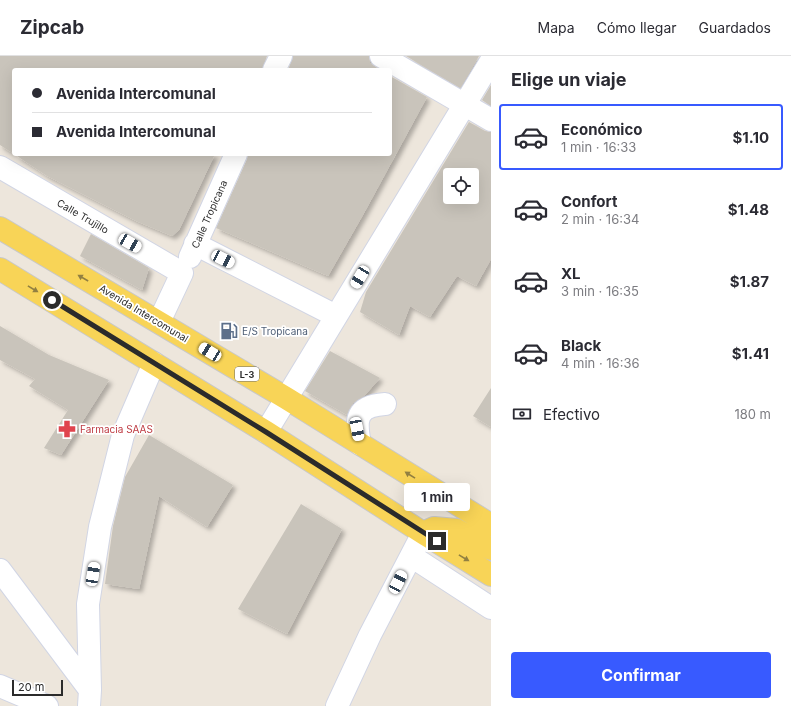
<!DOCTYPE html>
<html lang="es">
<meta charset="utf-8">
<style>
body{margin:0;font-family:Inter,sans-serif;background:#f7f7f7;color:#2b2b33;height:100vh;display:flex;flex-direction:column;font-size:15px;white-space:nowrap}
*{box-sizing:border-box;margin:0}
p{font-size:13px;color:#7c7c81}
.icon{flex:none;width:22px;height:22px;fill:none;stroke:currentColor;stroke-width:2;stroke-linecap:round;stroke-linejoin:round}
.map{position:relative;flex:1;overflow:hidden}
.side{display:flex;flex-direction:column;background:#fff;width:300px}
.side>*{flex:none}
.top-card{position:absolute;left:12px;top:12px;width:380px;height:88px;border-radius:4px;box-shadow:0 4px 16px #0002;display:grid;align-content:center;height:88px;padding:0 20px;background:#fff}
.controls{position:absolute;left:443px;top:112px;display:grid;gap:8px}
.controls a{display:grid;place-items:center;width:36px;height:36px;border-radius:4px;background:#fff;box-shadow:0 4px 16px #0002;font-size:20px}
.scale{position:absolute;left:12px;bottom:10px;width:51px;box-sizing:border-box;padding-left:4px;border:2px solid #2b2b2b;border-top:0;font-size:11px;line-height:14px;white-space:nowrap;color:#2b2b2b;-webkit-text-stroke:3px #fff;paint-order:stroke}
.end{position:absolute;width:18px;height:18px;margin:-9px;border:5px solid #2b2b2b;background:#fff;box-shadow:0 0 0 2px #fff}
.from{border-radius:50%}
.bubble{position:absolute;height:28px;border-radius:4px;background:#fff;box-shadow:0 4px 16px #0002;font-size:13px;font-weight:700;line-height:28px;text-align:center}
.car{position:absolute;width:12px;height:24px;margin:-12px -6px;border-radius:5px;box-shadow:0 0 3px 1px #0007;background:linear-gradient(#fff 24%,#345 0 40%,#fff 0 76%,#345 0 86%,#fff 0)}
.top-card b{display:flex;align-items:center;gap:14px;height:38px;font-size:15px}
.top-card b+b{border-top:1px solid #e1e1e2}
.top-card i{width:10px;height:10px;background:#2b2b33}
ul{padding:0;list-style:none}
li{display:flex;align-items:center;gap:12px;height:66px;margin:0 8px 6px;padding:0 12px;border:2px solid transparent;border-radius:4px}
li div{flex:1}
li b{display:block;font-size:15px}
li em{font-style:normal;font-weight:700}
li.on{border-color:#385aff}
li>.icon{width:36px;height:36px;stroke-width:1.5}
h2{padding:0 20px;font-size:18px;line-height:48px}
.pay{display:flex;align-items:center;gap:10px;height:44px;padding:0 20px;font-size:15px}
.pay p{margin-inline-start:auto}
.button{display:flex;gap:8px;margin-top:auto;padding:8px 20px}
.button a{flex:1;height:46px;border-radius:4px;background:#385aff;color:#fff;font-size:16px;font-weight:700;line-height:46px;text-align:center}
header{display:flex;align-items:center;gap:24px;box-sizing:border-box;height:56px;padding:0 20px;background:#fff;border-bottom:1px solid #e1e1e2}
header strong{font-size:19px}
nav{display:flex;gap:22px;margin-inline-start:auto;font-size:14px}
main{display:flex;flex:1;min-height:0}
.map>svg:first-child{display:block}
</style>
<header>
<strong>Zipcab</strong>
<nav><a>Mapa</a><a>Cómo llegar</a><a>Guardados</a></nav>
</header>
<main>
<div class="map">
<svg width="491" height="650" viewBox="0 0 491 650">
<defs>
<filter id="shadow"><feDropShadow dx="3.5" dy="3.5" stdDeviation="2" flood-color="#0004"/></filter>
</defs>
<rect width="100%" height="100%" fill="#ede6dc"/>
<path fill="#c9c4bb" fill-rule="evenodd" filter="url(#shadow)" d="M0 0H267L262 14H14V98L0 89Z
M293 0H369L370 7 380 14H288Z
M406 0H479L460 32Z
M390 20 427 41 364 157 328 220 216 172 247 103 248 98H390Z
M491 29V50L482 44Z
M469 66 485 75 491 76V203L476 230 457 220 430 261 410 250 399 279 360 256 366 236ZM450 119H472V141H450Z
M14 98H215L179 174 172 180 136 165 47 120Z
M91 178 149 212 142 234 80 200Z
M0 270 49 299 109 324 61 399 44 392 68 354 29 330 35 323 0 304Z
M330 295 380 322 365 339 353 347 347 359 305 335Z
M491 332V371L473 360Z
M149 379 233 429 207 471 159 440 139 533 105 528 113 470 125 421Z
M301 448 342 473 287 578 238 553Z"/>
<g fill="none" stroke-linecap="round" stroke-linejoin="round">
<g stroke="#d1d5e4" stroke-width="24">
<path id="minor" d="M381 0 491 64
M274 14 281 0
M0 111 182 217 159 266
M195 188 336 260
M190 201 236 98
M266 376 491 5
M360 388C355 363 356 350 385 348
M411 500 491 552
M0 514 90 634 89 650
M0 630 47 650
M90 634 88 548 100 471 123 379 154 307
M337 650 370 579 423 477"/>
</g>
<g stroke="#c8c8c8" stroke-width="24">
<path id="major" d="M0 172 286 342 491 469
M0 213 266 376 423 477 491 519
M423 477 434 472 457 474 491 493"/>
</g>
<use href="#minor" stroke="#fff" stroke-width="22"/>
<use href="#major" stroke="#f8d457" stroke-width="22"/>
</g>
<defs><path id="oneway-solid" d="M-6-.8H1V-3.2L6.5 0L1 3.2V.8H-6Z"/></defs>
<g fill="#928041">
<use href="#oneway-solid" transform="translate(83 222) rotate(-150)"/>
<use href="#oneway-solid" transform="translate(33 233) rotate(31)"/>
<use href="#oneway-solid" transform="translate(410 419) rotate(-148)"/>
<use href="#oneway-solid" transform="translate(464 502) rotate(31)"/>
</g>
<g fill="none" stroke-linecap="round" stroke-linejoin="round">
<path stroke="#2b2b2b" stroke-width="5" d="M52 244 266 376 437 485"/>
</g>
<defs>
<g id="fuel-bare" transform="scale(1.38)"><path d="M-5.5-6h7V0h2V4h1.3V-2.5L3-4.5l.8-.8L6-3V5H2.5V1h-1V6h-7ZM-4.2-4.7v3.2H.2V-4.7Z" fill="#5c6f8a" stroke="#fff" stroke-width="2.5" paint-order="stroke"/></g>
<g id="pharmacy-bare" transform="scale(1.38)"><path d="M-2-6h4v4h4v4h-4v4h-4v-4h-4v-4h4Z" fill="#e0444e" stroke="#fff" stroke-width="2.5" paint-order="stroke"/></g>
</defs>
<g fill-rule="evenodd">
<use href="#fuel-bare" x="229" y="275"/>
<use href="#pharmacy-bare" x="67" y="373"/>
</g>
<g text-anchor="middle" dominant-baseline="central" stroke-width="3.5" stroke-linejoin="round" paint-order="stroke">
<rect fill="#fff" stroke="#6b6b6b" stroke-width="1" x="235" y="311" width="24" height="14" rx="3"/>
<g font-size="9" font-weight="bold" fill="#2b2b2b">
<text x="247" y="318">L-3</text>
</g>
<g font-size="10" fill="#2b2b2b" stroke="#fff">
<text transform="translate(209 158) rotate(-66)">Calle Tropicana</text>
<text transform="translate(83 160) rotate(30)">Calle Trujillo</text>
<text transform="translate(144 257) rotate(31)">Avenida Intercomunal</text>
</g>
<g font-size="10" fill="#4e5e75" stroke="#fff" text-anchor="start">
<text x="242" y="275">E/S Tropicana</text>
</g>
<g font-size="10" fill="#be3a42" stroke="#fff" text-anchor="start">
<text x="80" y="373">Farmacia SAAS</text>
</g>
</g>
</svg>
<div class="controls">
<a><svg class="icon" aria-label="locate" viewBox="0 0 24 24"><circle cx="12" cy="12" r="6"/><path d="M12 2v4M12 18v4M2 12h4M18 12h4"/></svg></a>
</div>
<div class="scale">20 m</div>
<i class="end from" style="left:52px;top:244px"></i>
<i class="end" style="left:437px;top:485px"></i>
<div class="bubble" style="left:404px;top:427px;width:66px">1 min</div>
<i class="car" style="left:130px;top:187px;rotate:120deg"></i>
<i class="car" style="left:223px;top:203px;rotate:117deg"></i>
<i class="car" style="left:360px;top:221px;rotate:211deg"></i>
<i class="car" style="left:210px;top:296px;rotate:301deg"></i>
<i class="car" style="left:357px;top:373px;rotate:169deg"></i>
<i class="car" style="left:93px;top:518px;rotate:9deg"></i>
<i class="car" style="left:398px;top:526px;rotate:27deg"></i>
<div class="top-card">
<b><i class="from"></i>Avenida Intercomunal</b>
<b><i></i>Avenida Intercomunal</b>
</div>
</div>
<section class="side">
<h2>Elige un viaje</h2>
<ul>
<li class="on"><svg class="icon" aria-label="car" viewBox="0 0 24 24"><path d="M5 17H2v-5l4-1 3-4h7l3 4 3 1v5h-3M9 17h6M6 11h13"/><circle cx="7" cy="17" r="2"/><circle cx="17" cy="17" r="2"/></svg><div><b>Económico</b><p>1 min · 16:33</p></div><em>$1.10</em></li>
<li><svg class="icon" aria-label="car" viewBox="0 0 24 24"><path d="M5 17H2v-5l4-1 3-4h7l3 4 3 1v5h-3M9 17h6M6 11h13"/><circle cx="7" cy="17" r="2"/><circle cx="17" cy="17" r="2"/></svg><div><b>Confort</b><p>2 min · 16:34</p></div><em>$1.48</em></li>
<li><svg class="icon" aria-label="car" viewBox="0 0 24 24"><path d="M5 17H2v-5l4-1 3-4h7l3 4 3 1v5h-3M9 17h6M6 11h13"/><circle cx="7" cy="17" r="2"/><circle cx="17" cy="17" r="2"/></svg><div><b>XL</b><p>3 min · 16:35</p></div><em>$1.87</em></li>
<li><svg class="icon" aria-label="car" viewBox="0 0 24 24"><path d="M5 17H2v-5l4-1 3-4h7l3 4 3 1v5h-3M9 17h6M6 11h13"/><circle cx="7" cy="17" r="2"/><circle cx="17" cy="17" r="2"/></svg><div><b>Black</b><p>4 min · 16:36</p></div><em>$1.41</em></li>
</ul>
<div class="pay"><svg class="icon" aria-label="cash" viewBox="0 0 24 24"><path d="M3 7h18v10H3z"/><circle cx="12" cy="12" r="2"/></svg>Efectivo<p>180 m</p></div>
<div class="button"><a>Confirmar</a></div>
</section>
</main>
